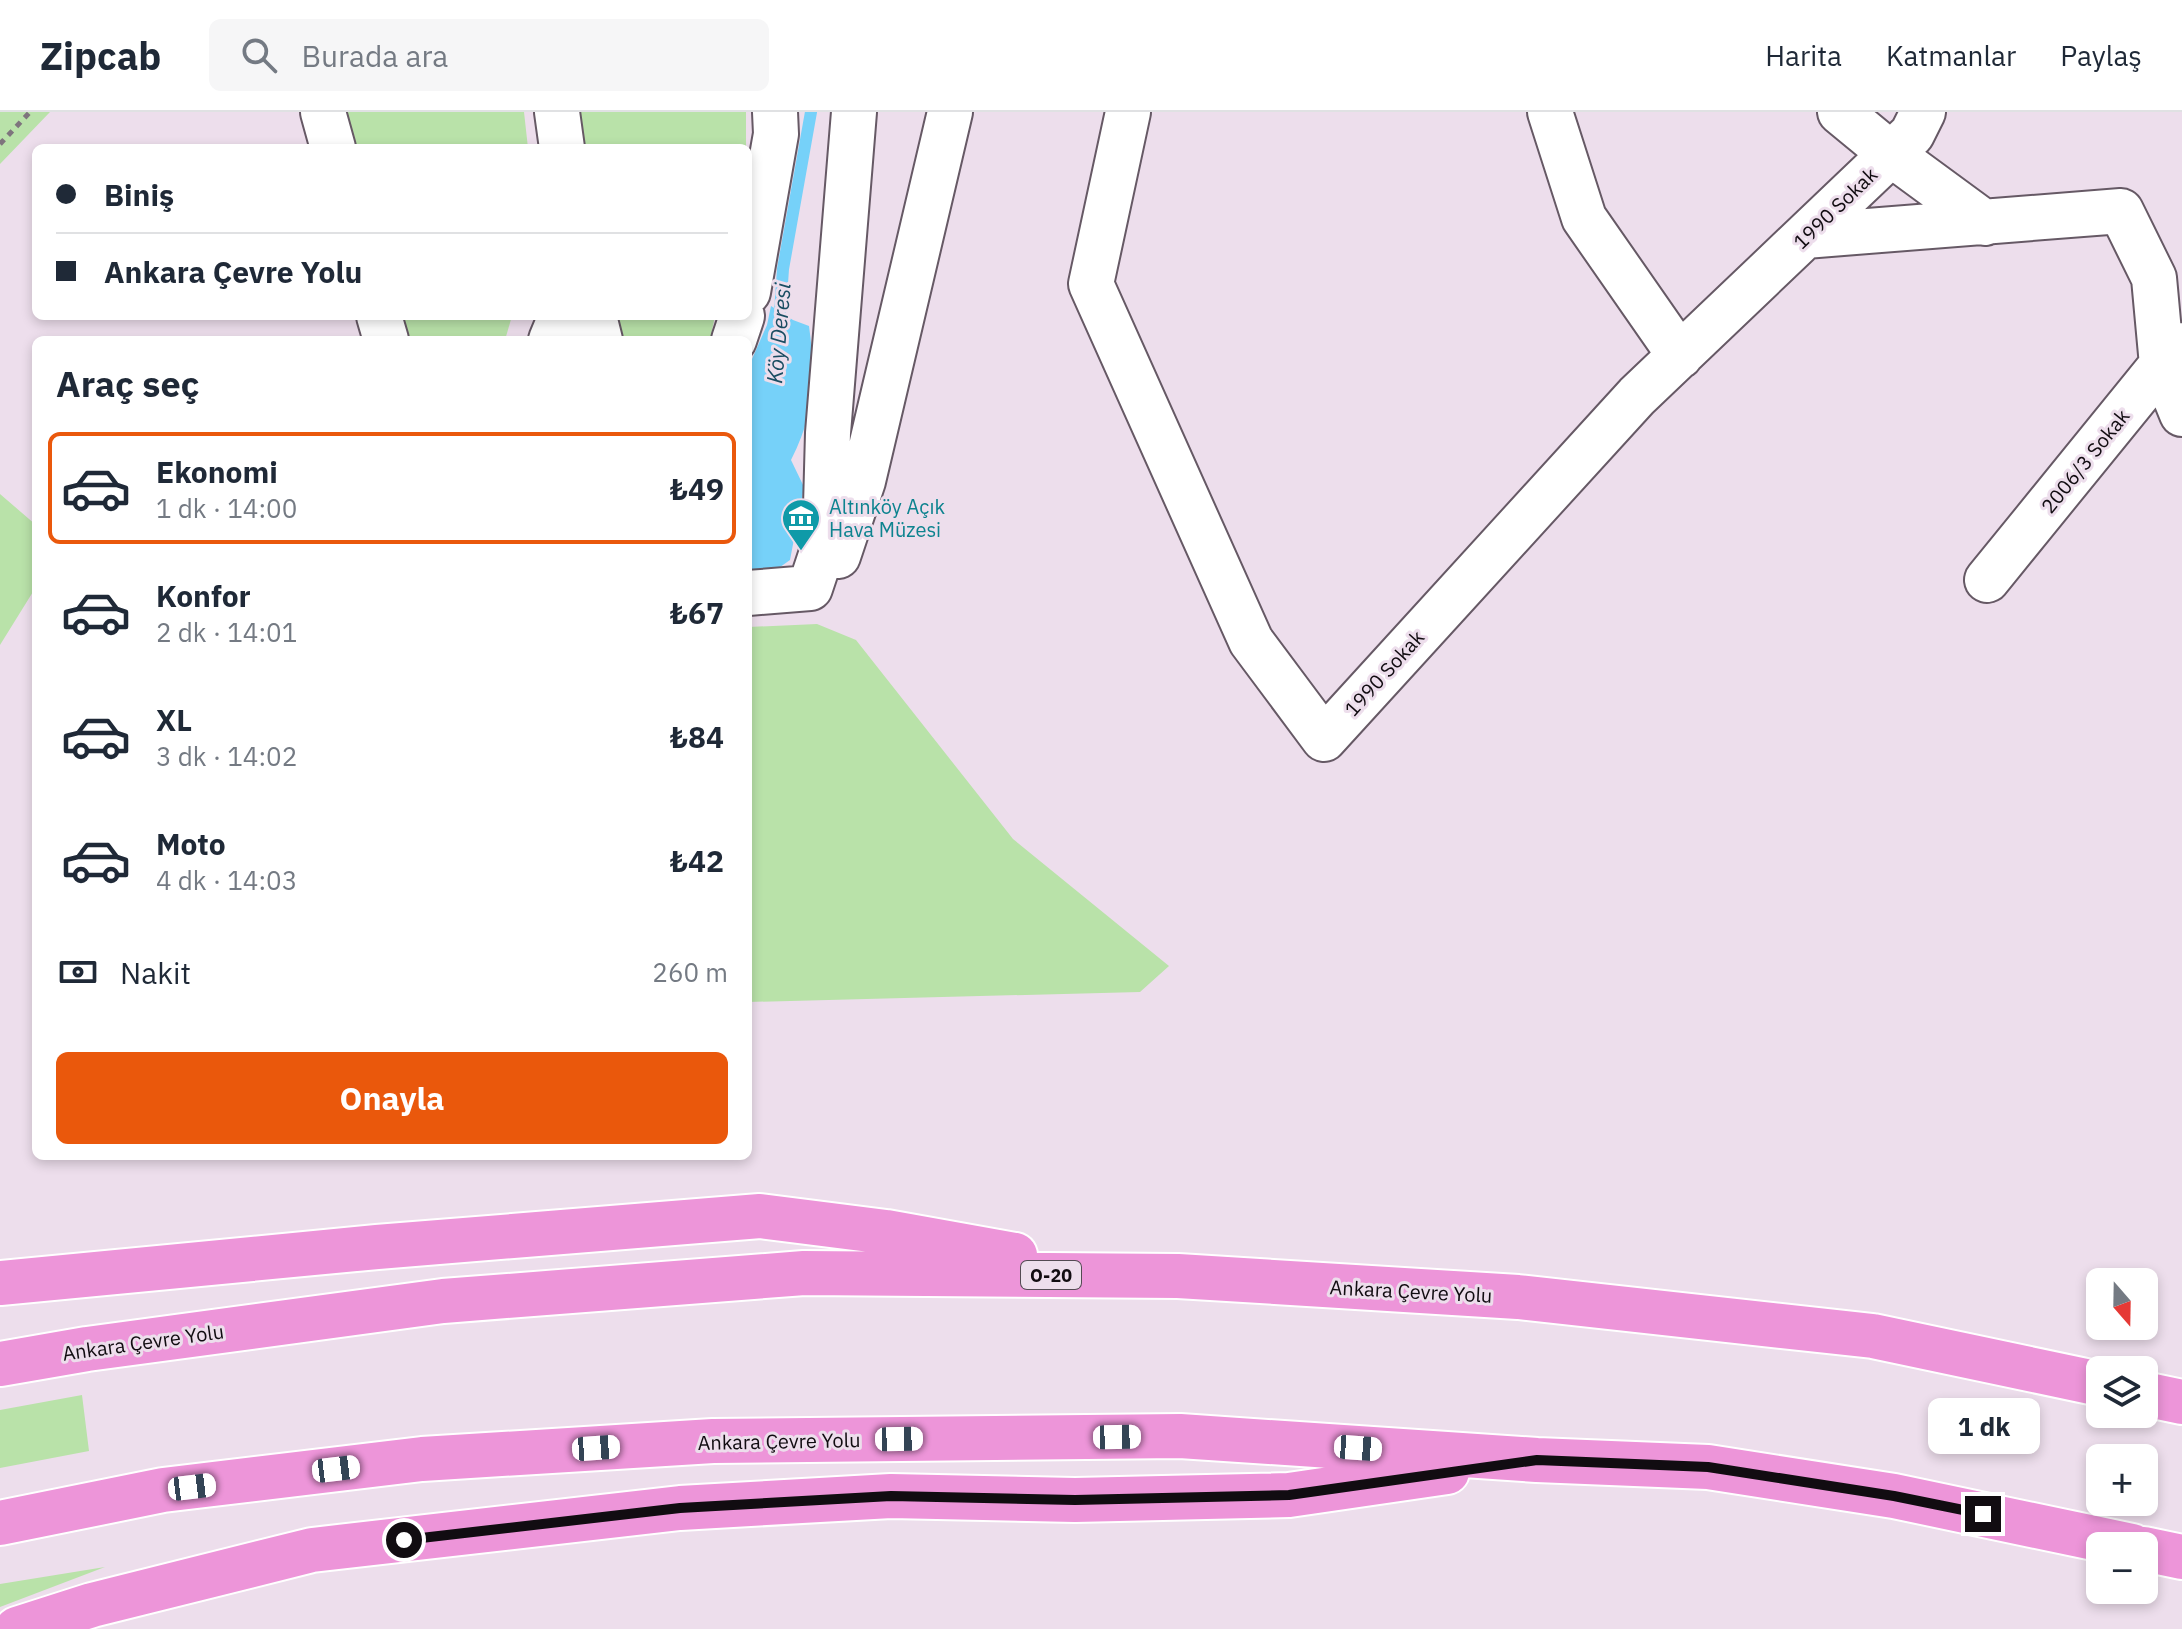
<!DOCTYPE html>
<html lang="tr">
<meta charset="utf-8">
<style>
body{margin:0;font-family:"IBM Plex Sans",sans-serif;background:#f6f6f7;color:#1f2937;height:100vh;display:flex;flex-direction:column;font-size:30px;white-space:nowrap}
*{box-sizing:border-box;margin:0}
p{font-size:26px;color:#747a83}
.icon{flex:none;width:44px;height:44px;fill:none;stroke:currentColor;stroke-width:2;stroke-linecap:round;stroke-linejoin:round}
.map{position:relative;flex:1;overflow:hidden}
.side{position:absolute;left:32px;top:224px;width:720px;height:824px;display:flex;flex-direction:column;background:#fff;border-radius:12px;box-shadow:0 4px 12px #0003}
.side>*{flex:none}
.guide{position:absolute;left:32px;top:32px;width:720px;height:176px;border-radius:12px;box-shadow:0 4px 12px #0003;display:grid;align-content:center;height:176px;padding:0 24px;background:#fff}
.needle{width:52px;rotate:160deg}
.tools{position:absolute;left:2086px;top:1156px;display:grid;gap:16px}
.tools a{display:grid;place-items:center;width:72px;height:72px;border-radius:12px;background:#fff;box-shadow:0 4px 12px #0003;font-size:40px}
.end{position:absolute;width:36px;height:36px;margin:-18px;border:10px solid #110c11;background:#fff;box-shadow:0 0 0 4px #fff}
.from{border-radius:50%}
.bubble{position:absolute;height:56px;border-radius:12px;background:#fff;box-shadow:0 4px 12px #0003;font-size:26px;font-weight:700;line-height:56px;text-align:center}
.car{position:absolute;width:24px;height:48px;margin:-24px -12px;border-radius:10px;box-shadow:0 0 6px 2px #0007;background:linear-gradient(#fff 24%,#345 0 40%,#fff 0 76%,#345 0 86%,#fff 0)}
.guide b{display:flex;align-items:center;gap:28px;height:76px;font-size:30px}
.guide b+b{border-top:2px solid #e0e1e3}
.guide i{width:20px;height:20px;background:#1f2937}
ul{padding:0;list-style:none}
li{display:flex;align-items:center;gap:24px;height:112px;margin:0 16px 12px;padding:0 8px;border:4px solid transparent;border-radius:12px}
li div{flex:1}
li b{display:block;font-size:30px}
li em{font-style:normal;font-weight:700}
li.active{border-color:#ea580c}
li>.icon{width:72px;height:72px;stroke-width:1.5}
h2{padding:0 24px;font-size:36px;line-height:96px}
.pay{display:flex;align-items:center;gap:20px;height:88px;padding:0 24px;font-size:30px}
.pay p{margin-inline-start:auto}
.primary-button{display:flex;gap:16px;margin-top:auto;padding:16px 24px}
.primary-button a{flex:1;height:92px;border-radius:12px;background:#ea580c;color:#fff;font-size:32px;font-weight:700;line-height:92px;text-align:center}
header{display:flex;align-items:center;gap:48px;box-sizing:border-box;height:112px;padding:0 40px;background:#fff;border-bottom:2px solid #e0e1e3}
header strong{font-size:38px}
nav{display:flex;gap:44px;margin-inline-start:auto;font-size:28px}
.search{width:560px;height:72px;background:#f6f6f7;display:flex;align-items:center;gap:20px;box-sizing:border-box;padding:0 28px;border-radius:12px;color:#747a83;font-size:30px}
.map>svg:first-child{display:block}
</style>
<header>
<strong>Zipcab</strong>
<div class="search"><svg class="icon" aria-label="search" viewBox="0 0 24 24"><circle cx="10" cy="10" r="6"/><path d="M15 15l6 6"/></svg>Burada ara</div>
<nav><a>Harita</a><a>Katmanlar</a><a>Paylaş</a></nav>
</header>
<div class="map">
<svg width="2182" height="1517" viewBox="0 0 2182 1517">
<rect width="100%" height="100%" fill="#eddeec"/>
<path fill="#b9e2a9" d="M0 0H50L0 52Z
M338 0H524L528 36H348Z
M574 0H746V36H581Z
M395 204H512L505 228H402Z
M614 204H715L710 228H621Z
M0 382 36 413V475L0 533Z
M817 512 856 528 1013 727 1169 854 1140 880 748 890V515Z
M82 1283 89 1339 0 1356V1298Z
M105 1455 0 1495V1472Z"/>
<path fill="#76d1f9" d="M771 194 793 208 809 214C816 265 815 301 791 348L804 375 790 448 766 465 748 460V288L752 247 767 213Z"/>
<g fill="none" stroke-linecap="round" stroke-linejoin="round">
<path stroke="#76d1f9" stroke-width="12" d="M779 214 783 157 811 0"/>
<g stroke="#665965" stroke-width="48">
<path id="minor" d="M323 0 333 36
M557 0 562 36
M1128 0 1091 172 1251 529 1324 627 1637 284 1912 22 1923 0
M1550 0 1584 106 1680 244
M1840 0 1891 42 1985 111
M1805 124 2121 99 2154 166 2162 253 2182 302
M748 180 776 22 775 0
M379 204 386 228
M594 204 600 228
M551 228 561 204
M734 228 742 204
M838 444 863 369 950 0
M1987 468 2178 233
M748 481 810 476 825 431 828 321 854 0"/>
</g>
<g stroke="#fff" stroke-width="48">
<path id="highway" d="M0 1171 377 1135 760 1104 886 1120 1015 1143
M0 1252 87 1237 443 1189 804 1161 1178 1164 1518 1185 1873 1224 2100 1272
M2144 1282 2182 1290
M0 1411 163 1378 422 1347 713 1329 1180 1324 1537 1348 1708 1355 1894 1384 2132 1434
M2144 1437 2182 1445
M17 1517 92 1493 312 1438 680 1396 891 1384 1075 1388 1289 1383 1447 1360"/>
</g>
<path stroke="#7e747d" stroke-width="5" stroke-dasharray="6 6" stroke-linecap="butt" d="M0 32 30 0"/>
<use href="#minor" stroke="#fff" stroke-width="44"/>
<use href="#highway" stroke="#ed95d9" stroke-width="44"/>
</g>
<g fill="none" stroke-linecap="round" stroke-linejoin="round">
<path stroke="#110c11" stroke-width="10" d="M404 1428 680 1396 891 1384 1075 1388 1289 1383 1537 1348 1708 1355 1894 1384 1983 1402"/>
</g>
<defs>
<g id="museum-pin" transform="scale(2)"><path d="M0 17L-7.5 6A9.5 9.5 0 1 1 7.5 6Z" fill="#0f9aa8" stroke="#eddeec"/><path d="M0-6L6-3V-2H-6V-3ZM-5-1h2V3h-2ZM-1-1h2V3h-2ZM3-1h2V3H3ZM-6 4H6V6H-6Z" fill="#fff"/></g>
</defs>
<g fill-rule="evenodd">
<use href="#museum-pin" x="801" y="406"/>
</g>
<g text-anchor="middle" dominant-baseline="central" stroke-width="6" stroke-linejoin="round" paint-order="stroke">
<rect fill="#eddeec" stroke="#534b53" stroke-width="2" x="1021" y="1149" width="60" height="28" rx="6"/>
<g font-size="18" font-weight="bold" fill="#110c11">
<text x="1051" y="1163">O-20</text>
</g>
<g font-size="20" fill="#110c11" stroke="#eddeec">
<text transform="translate(1835 96) rotate(-44)">1990 Sokak</text>
<text transform="translate(2085 349) rotate(-51)">2006/3 Sokak</text>
<text transform="translate(1384 561) rotate(-48)">1990 Sokak</text>
<text transform="translate(1411 1179) rotate(3)">Ankara Çevre Yolu</text>
<text transform="translate(143 1230) rotate(-8)">Ankara Çevre Yolu</text>
<text transform="translate(779 1329) rotate(-1)">Ankara Çevre Yolu</text>
</g>
<g font-size="20" fill="#0d838f" stroke="#eddeec" text-anchor="start">
<text x="829" y="394">Altınköy Açık<tspan x="829" dy="23">Hava Müzesi</tspan></text>
</g>
<g font-size="22" font-style="italic" fill="#1a4d62" stroke="#eddeec">
<text transform="translate(778 221) rotate(-85)">Köy Deresi</text>
</g>
</g>
</svg>
<div class="tools">
<a><svg class="needle" viewBox="-14 -14 28 28"><path d="M0-13l5 13h-10z" fill="#e53935"/><path d="M0 13l5-13h-10z" fill="#747a83"/></svg></a>
<a><svg class="icon" aria-label="layers" viewBox="0 0 24 24"><path d="M12 4l9 5-9 5-9-5zM3 14l9 5 9-5"/></svg></a>
<a>+</a>
<a>−</a>
</div>
<i class="end from" style="left:404px;top:1428px"></i>
<i class="end" style="left:1983px;top:1402px"></i>
<div class="bubble" style="left:1928px;top:1286px;width:112px">1 dk</div>
<i class="car" style="left:1117px;top:1325px;rotate:89deg"></i>
<i class="car" style="left:899px;top:1327px;rotate:89deg"></i>
<i class="car" style="left:596px;top:1336px;rotate:86deg"></i>
<i class="car" style="left:1358px;top:1336px;rotate:94deg"></i>
<i class="car" style="left:336px;top:1357px;rotate:83deg"></i>
<i class="car" style="left:192px;top:1375px;rotate:83deg"></i>
<div class="guide">
<b><i class="from"></i>Biniş</b>
<b><i></i>Ankara Çevre Yolu</b>
</div>
<section class="side">
<h2>Araç seç</h2>
<ul>
<li class="active"><svg class="icon" aria-label="car" viewBox="0 0 24 24"><path d="M5 17H2v-5l4-1 3-4h7l3 4 3 1v5h-3M9 17h6M6 11h13"/><circle cx="7" cy="17" r="2"/><circle cx="17" cy="17" r="2"/></svg><div><b>Ekonomi</b><p>1 dk · 14:00</p></div><em>₺49</em></li>
<li><svg class="icon" aria-label="car" viewBox="0 0 24 24"><path d="M5 17H2v-5l4-1 3-4h7l3 4 3 1v5h-3M9 17h6M6 11h13"/><circle cx="7" cy="17" r="2"/><circle cx="17" cy="17" r="2"/></svg><div><b>Konfor</b><p>2 dk · 14:01</p></div><em>₺67</em></li>
<li><svg class="icon" aria-label="car" viewBox="0 0 24 24"><path d="M5 17H2v-5l4-1 3-4h7l3 4 3 1v5h-3M9 17h6M6 11h13"/><circle cx="7" cy="17" r="2"/><circle cx="17" cy="17" r="2"/></svg><div><b>XL</b><p>3 dk · 14:02</p></div><em>₺84</em></li>
<li><svg class="icon" aria-label="car" viewBox="0 0 24 24"><path d="M5 17H2v-5l4-1 3-4h7l3 4 3 1v5h-3M9 17h6M6 11h13"/><circle cx="7" cy="17" r="2"/><circle cx="17" cy="17" r="2"/></svg><div><b>Moto</b><p>4 dk · 14:03</p></div><em>₺42</em></li>
</ul>
<div class="pay"><svg class="icon" aria-label="cash" viewBox="0 0 24 24"><path d="M3 7h18v10H3z"/><circle cx="12" cy="12" r="2"/></svg>Nakit<p>260 m</p></div>
<div class="primary-button"><a>Onayla</a></div>
</section>
</div>
